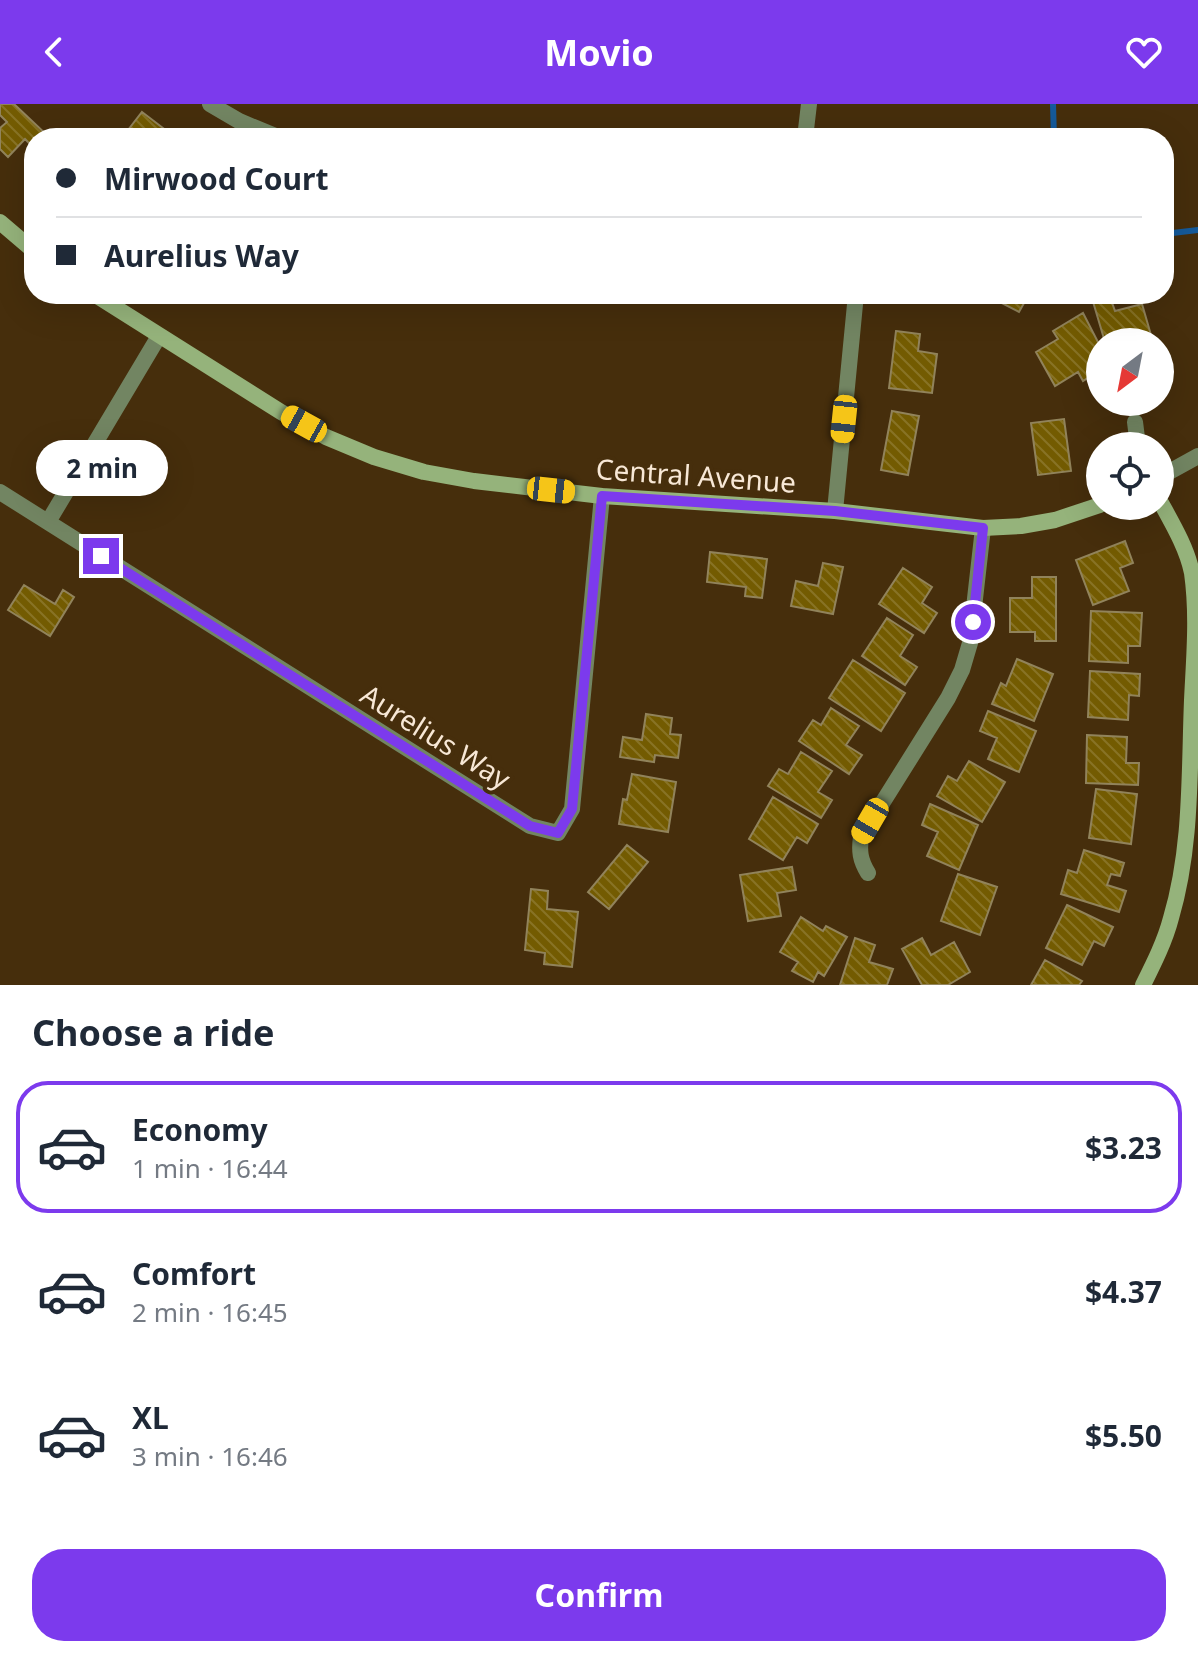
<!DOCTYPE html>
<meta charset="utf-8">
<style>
body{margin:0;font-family:"Noto Sans",sans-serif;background:#f2f2f3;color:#1f2937;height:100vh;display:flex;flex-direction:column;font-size:30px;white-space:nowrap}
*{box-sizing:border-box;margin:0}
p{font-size:26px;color:#747a83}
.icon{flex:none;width:44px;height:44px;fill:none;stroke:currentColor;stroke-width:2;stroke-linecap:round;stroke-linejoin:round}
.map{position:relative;height:881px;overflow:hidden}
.drawer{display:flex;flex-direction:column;background:#fff;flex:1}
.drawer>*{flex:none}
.top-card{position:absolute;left:24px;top:24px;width:1150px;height:176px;border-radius:32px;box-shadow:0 8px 32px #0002;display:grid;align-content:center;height:176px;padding:0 32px;background:#fff}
.needle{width:52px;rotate:212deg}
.fabs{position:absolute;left:1086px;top:224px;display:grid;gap:16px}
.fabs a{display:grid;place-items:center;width:88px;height:88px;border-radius:50%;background:#fff;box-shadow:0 8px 32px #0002;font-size:40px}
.end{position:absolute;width:36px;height:36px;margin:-18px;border:10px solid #7c3aed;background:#fff;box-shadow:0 0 0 4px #fff}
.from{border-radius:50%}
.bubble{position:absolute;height:56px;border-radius:28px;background:#fff;box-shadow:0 8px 32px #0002;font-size:26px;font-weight:700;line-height:56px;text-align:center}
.car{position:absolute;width:24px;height:48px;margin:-24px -12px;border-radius:10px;box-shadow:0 0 6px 2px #0007;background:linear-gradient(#f5c518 24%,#345 0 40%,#f5c518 0 76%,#345 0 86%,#f5c518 0)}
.top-card b{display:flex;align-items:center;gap:28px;height:76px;font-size:30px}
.top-card b+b{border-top:2px solid #e0e1e3}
.top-card i{width:20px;height:20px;background:#1f2937}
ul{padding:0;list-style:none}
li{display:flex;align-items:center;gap:24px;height:132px;margin:0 16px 12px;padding:0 16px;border:4px solid transparent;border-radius:32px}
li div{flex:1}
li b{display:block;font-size:30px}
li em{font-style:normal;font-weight:700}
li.on{border-color:#7c3aed}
li>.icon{width:72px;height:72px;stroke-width:1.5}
h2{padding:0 32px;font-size:36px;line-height:96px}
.action{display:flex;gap:16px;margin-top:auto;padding:16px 32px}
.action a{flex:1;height:92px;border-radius:32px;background:#7c3aed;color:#fff;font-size:32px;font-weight:700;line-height:92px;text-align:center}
header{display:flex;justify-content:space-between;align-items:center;height:104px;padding:0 32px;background:#7c3aed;color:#fff;font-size:36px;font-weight:700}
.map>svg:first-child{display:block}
</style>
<header><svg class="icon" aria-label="back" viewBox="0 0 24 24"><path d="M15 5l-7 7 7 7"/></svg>Movio<svg class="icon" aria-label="heart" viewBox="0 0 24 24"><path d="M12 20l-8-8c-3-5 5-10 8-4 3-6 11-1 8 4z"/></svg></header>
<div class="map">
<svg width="1198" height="881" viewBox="0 0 1198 881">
<defs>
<pattern id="building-back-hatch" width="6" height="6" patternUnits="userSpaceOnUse" patternTransform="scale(2)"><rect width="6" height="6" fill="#735b01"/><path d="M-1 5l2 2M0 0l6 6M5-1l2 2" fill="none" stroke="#887325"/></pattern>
</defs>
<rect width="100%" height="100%" fill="#462e0c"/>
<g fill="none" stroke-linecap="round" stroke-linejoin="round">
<path stroke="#155a9a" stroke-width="6" d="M1053 0 1054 34
M1164 130 1198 126"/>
</g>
<path fill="url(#building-back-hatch)" stroke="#91835b" stroke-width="2" d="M0 0H14L50 34H34V44L25 35 8 53 0 45V24L7 18 0 11Z
M142 8 176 34H138L128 26Z
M997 190H1038L1035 195 1028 192 1019 208 994 195Z
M1094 190H1109L1115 207 1142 200 1151 231 1130 238H1105L1091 191Z
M1083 209 1100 242V266L1083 277 1078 268 1055 282 1036 248 1058 235 1053 227Z
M896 227 920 230 918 247 937 250 932 289 889 284Z
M892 307 919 312 908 371 881 366Z
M1064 315 1071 367 1038 371 1031 319Z
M1125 437 1133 459 1120 464 1129 487 1093 501 1076 456Z
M710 448 767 455 762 494 745 492 746 483 707 478Z
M823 459 843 463 833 510 791 502 796 477 818 482Z
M903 464 932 483 922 499 937 509 924 529 879 500Z
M1032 473H1056V537H1035V528H1010V494H1032Z
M24 481 55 500 63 486 74 493 50 532 8 506Z
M1091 507 1142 509 1140 542H1128V559L1089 557Z
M887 514 913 531 900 552 917 563 905 581 862 552Z
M1017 555 1053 570 1034 617 992 600 1001 579 1006 582Z
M853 556 905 589 881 627 829 594Z
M1090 567 1140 570 1139 592 1129 591 1128 616 1088 613Z
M831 604 859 622 846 641 862 651 849 670 799 637 813 616 821 621Z
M988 607 1036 627 1019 668 988 655 997 634 980 627Z
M646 610 672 614 670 630 681 631 678 654 655 651 654 658 620 653 623 633 642 636Z
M1087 631 1127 633 1126 659H1139L1138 681 1086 679Z
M801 648 832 667 818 688 832 696 821 714 768 682 779 665 788 670Z
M969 657 1005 678 982 718 937 692 948 672 957 677Z
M632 670 676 678 668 728 619 720 623 695 627 696Z
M1096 685 1137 690 1131 740 1089 734Z
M773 693 818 720 807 739 797 733 783 756 749 735Z
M930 700 978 721 959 766 927 752 938 728 922 721Z
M627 741 648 758 609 805 588 788Z
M1084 746 1124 759 1120 772 1111 770 1107 781 1126 787 1119 808 1061 790 1068 766 1077 769Z
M792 763 796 786 777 789 781 812 748 817 740 771Z
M958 770 997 783 980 831 941 817Z
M531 785 548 787 547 805 578 808 572 863 544 860 545 849 525 846Z
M1067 801 1113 823 1104 842 1094 837 1082 861 1046 844Z
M801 813 823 827 826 822 847 833 824 872 818 868 813 878 792 867 798 858 780 848Z
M855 834 875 841 869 858 893 865 887 881H840Z
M922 834 931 851 954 838 970 868 948 881H922L902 845Z
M1045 856 1082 877 1079 881H1031Z"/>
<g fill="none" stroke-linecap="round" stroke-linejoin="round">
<path stroke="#728562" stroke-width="16" d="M210 0 239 17 280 34
M805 34 809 0
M1135 318 1138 342
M1160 373 1198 352
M0 388 530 722 558 729 572 705 602 392
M835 407 856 190
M48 418 159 232
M868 769C860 756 859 747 861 733L948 594 962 566 970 539 983 424"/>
<path stroke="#95b37b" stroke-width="16" d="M0 118 34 147
M94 190 281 308 326 333 374 353 424 368 474 377 602 392 835 407 983 424 1021 422 1055 416 1100 401
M1143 881C1154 859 1165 837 1171 814 1192 743 1189 669 1192 596 1194 554 1198 512 1192 469 1187 444 1172 419 1160 397"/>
</g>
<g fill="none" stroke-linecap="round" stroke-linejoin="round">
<path stroke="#7c3aed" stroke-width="10" d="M101 452 530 722 558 729 572 705 602 392 835 407 983 424 973 518"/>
</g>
<g text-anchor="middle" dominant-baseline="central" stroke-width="8" stroke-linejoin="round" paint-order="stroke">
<g font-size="28" fill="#f8e8d6" stroke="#462e0c">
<text transform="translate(696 371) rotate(4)">Central Avenue</text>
<text transform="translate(436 632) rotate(32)">Aurelius Way</text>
</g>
</g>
</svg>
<div class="fabs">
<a><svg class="needle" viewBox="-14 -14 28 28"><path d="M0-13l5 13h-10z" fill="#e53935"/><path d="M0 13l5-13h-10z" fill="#747a83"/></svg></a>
<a><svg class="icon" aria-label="locate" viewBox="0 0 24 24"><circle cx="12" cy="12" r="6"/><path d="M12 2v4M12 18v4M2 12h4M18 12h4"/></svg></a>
</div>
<i class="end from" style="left:973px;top:518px"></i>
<i class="end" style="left:101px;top:452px"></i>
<div class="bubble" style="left:36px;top:336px;width:132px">2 min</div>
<i class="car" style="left:844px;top:315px;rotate:186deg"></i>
<i class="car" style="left:304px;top:320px;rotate:299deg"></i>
<i class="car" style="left:551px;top:386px;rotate:96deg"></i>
<i class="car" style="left:870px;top:717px;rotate:210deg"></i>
<div class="top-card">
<b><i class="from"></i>Mirwood Court</b>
<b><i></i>Aurelius Way</b>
</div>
</div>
<section class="drawer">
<h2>Choose a ride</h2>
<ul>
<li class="on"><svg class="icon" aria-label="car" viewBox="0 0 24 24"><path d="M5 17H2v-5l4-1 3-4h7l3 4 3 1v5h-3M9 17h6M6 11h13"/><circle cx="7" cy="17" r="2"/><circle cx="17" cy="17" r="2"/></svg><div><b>Economy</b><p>1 min · 16:44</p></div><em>$3.23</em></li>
<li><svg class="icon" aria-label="car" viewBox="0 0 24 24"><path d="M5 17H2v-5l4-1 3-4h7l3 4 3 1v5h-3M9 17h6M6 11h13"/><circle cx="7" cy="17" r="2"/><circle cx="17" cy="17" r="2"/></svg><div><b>Comfort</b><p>2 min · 16:45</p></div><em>$4.37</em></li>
<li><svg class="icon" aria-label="car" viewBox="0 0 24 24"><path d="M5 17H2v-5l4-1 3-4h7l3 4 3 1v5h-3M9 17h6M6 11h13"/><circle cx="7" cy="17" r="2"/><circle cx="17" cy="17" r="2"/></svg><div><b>XL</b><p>3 min · 16:46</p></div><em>$5.50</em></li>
</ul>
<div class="action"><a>Confirm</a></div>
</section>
